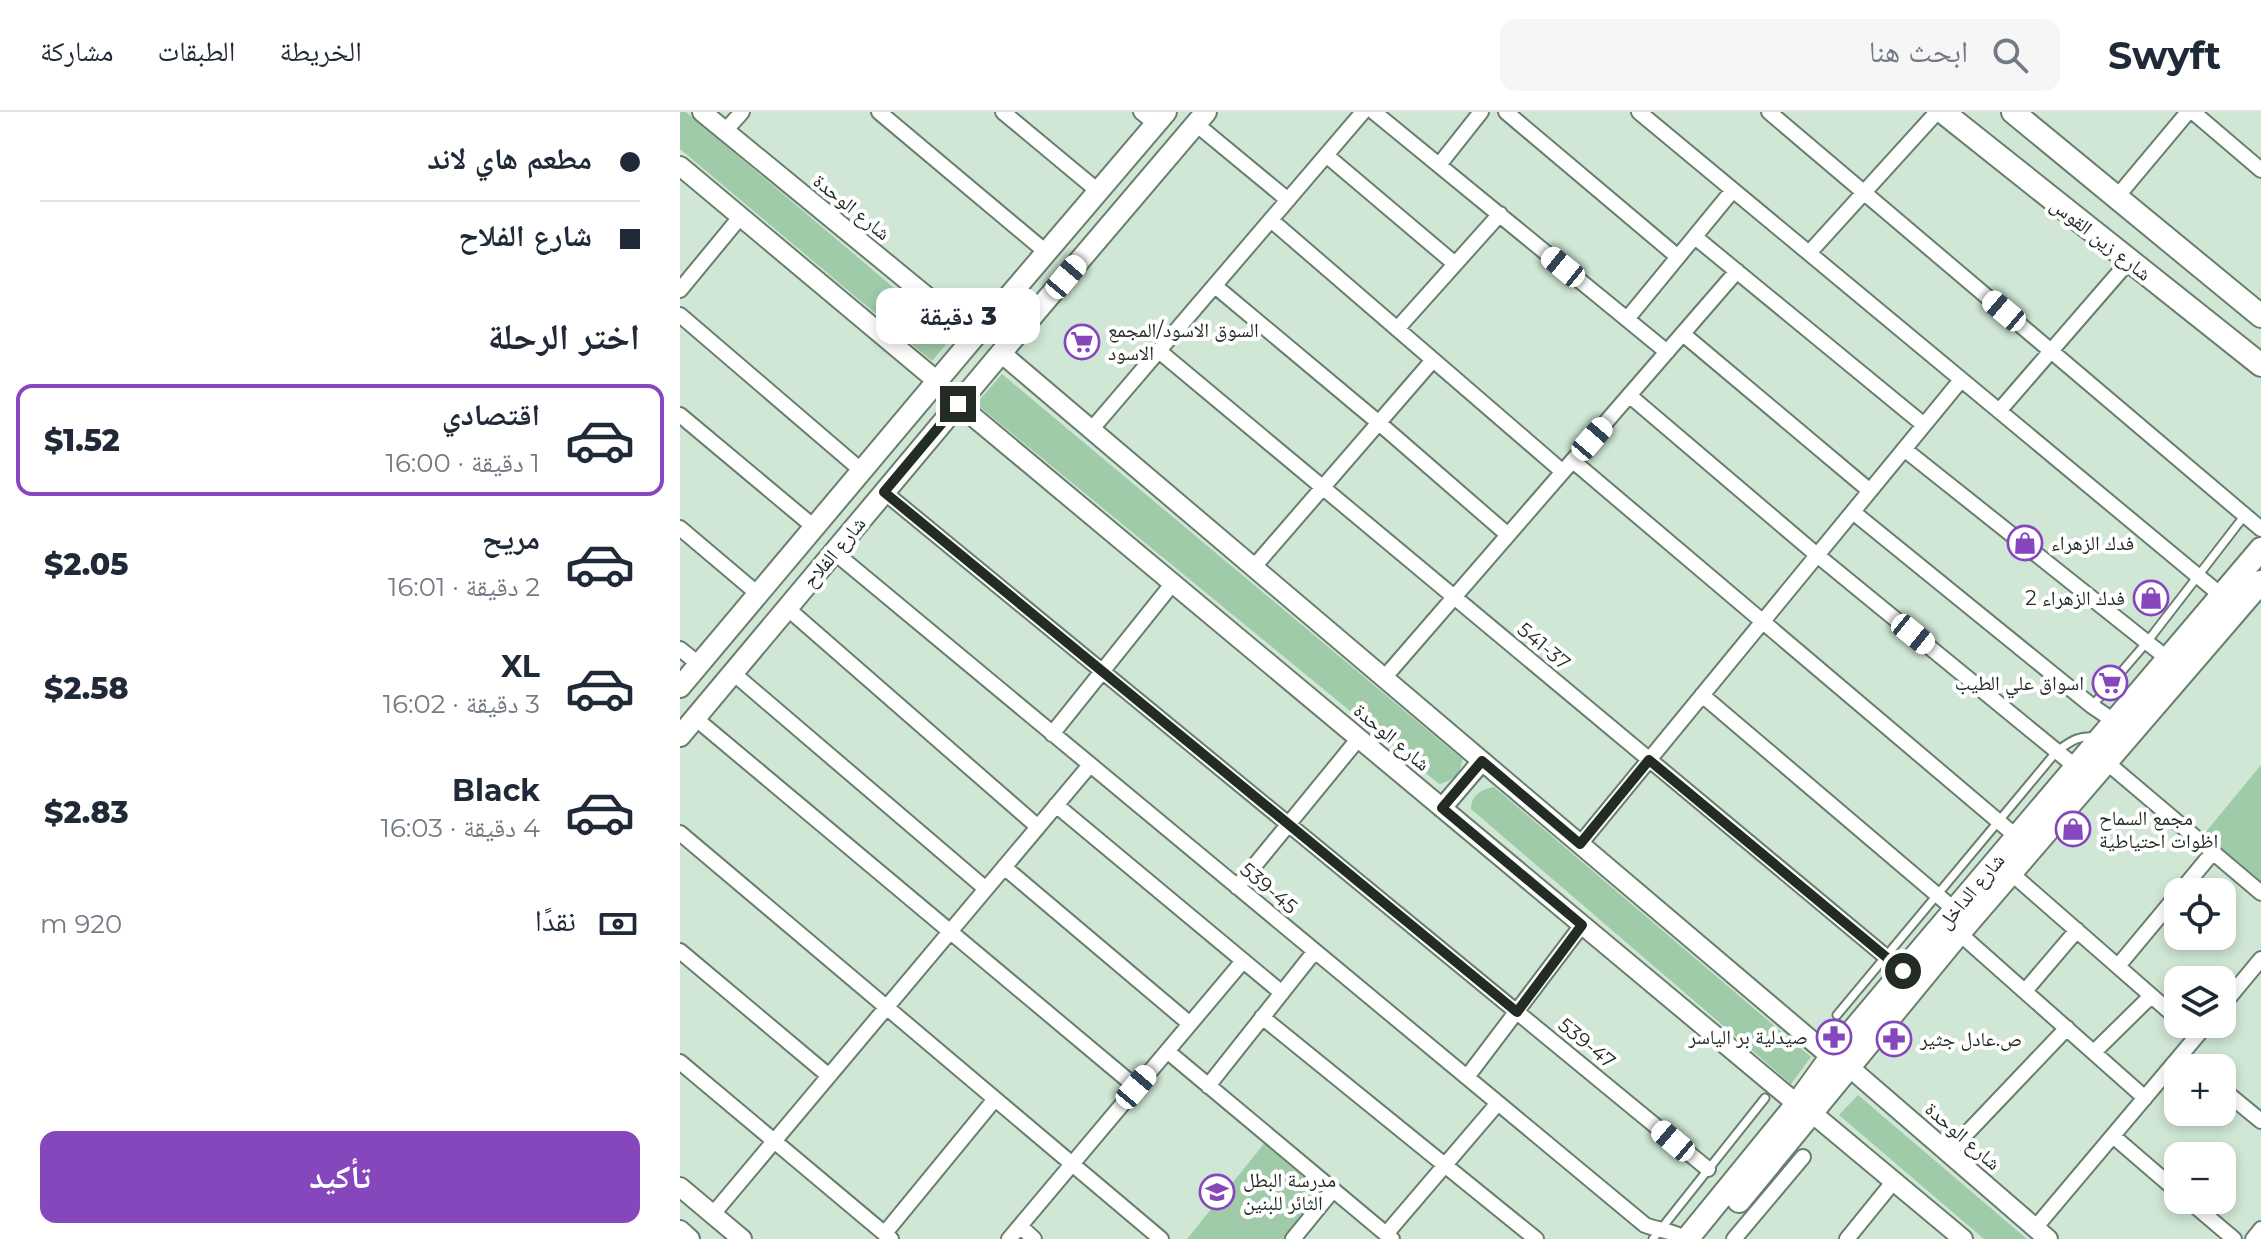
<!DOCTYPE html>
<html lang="ar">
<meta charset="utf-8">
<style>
body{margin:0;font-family:Montserrat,"Noto Naskh Arabic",sans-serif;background:#f6f6f7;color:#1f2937;direction:rtl;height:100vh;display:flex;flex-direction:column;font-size:30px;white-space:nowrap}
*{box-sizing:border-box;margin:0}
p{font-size:26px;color:#747a83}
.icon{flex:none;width:44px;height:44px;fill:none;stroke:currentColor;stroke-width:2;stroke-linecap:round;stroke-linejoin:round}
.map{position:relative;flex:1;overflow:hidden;direction:ltr}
.drawer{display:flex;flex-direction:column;background:#fff;width:680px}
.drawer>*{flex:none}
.banner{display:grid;align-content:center;height:176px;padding:0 40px;background:#fff}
.controls{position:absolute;left:1484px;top:766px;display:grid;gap:16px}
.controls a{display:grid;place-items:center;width:72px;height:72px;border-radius:16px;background:#fff;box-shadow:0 4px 12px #0003;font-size:40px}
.end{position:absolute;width:36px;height:36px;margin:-18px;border:10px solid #222b24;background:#fff;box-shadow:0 0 0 4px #fff}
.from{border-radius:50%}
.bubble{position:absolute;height:56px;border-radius:16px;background:#fff;box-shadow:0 4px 12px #0003;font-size:26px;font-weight:800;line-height:56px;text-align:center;direction:rtl}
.car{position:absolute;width:24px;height:48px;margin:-24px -12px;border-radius:10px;box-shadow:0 0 6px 2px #0007;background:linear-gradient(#fff 24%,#345 0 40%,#fff 0 76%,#345 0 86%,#fff 0)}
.banner b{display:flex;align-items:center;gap:28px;height:76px;font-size:30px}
.banner b+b{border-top:2px solid #e0e1e3}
.banner i{width:20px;height:20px;background:#1f2937}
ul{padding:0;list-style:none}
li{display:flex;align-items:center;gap:24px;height:112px;margin:0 16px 12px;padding:0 24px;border:4px solid transparent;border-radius:16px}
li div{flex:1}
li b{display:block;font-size:30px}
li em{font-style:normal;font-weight:800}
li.current{border-color:#8646bc}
li>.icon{width:72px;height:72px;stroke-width:1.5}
h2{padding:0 40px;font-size:36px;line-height:96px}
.pay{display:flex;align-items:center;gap:20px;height:88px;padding:0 40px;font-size:30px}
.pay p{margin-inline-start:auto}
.primary-button{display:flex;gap:16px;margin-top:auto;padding:16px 40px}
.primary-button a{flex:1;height:92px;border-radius:16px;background:#8646bc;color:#fff;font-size:32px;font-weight:800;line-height:92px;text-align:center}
header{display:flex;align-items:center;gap:48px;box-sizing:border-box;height:112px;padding:0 40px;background:#fff;border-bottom:2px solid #e0e1e3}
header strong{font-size:38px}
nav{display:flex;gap:44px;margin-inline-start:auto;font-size:28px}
.search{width:560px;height:72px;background:#f6f6f7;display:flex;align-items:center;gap:20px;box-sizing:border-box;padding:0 28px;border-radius:16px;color:#747a83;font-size:30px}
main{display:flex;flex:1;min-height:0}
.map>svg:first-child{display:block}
</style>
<header>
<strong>Swyft</strong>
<div class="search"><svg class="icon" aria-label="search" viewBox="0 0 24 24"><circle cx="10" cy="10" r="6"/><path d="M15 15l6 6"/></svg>ابحث هنا</div>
<nav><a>الخريطة</a><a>الطبقات</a><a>مشاركة</a></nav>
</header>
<main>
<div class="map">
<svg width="1581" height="1127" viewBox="0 0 1581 1127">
<rect width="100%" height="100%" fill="#d0e7d5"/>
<path fill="#9fcba9" d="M0 0H6L272 225 252 249 0 37Z
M322 262 782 647C782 662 772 669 759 672L296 292Z
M1581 653V770L1524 722Z
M814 675 1131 945 1111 972 791 697C791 684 801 677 814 675Z
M1178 983 1347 1127H1304L1159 1003Z
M591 1023 653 1078 613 1127H507Z"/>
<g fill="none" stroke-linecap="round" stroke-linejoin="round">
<g stroke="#697e6d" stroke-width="11">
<path id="service" d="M1412 594 1467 530 1565 403
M1157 903 1377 639C1390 630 1398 623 1415 625
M973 1127 1085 986"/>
</g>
<g stroke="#697e6d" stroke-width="18">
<path id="minor" d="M199 0 366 140
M323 0 418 79
M461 0 476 12
M694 0 987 240
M826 0 998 145
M959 0 1542 484
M1089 0 1581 417
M1513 0 1581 58
M516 12 608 88
M45 19 62 0
M646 43 775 152
M759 53 801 0
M1436 86 1508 0
M591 108 883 360
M1015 125 1244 313
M1129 141 1257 0
M535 174 699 311 828 423
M0 178 61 104
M0 203 182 359
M947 207 1053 78
M717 217 820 102
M1003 222 1190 379
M479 239 1223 859
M950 284 1137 443 1396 655
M1319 299 1449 149
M0 303 134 415
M411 318 683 0
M1224 337 1488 547
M893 349 1337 725
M204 380 1028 1057
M1173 400 1412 594 1434 609
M0 416 78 482
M154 440 965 1113C980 1119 992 1118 1005 1127
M573 456 753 248
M107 496 358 715
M0 537 20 553
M53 561 306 777
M704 566 1057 159
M1022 583 1275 798
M15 606 456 975
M372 622 493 471
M1425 649 1581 781
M376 693 602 881
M0 721 481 1127
M900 732 1281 268
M324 755 510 912
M1331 761 1498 907
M557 775 679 626
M1500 780 1533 740
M1279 821 1465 986
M0 839 149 964
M1438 854 1498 782
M1345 879 1397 818
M1542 894 1581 847
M582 905 856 1127
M487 939 712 1127
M1414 940 1471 884
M1501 943 1517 956
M0 950 211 1127
M787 965 902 813
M528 974 635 839
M1542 977 1581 1009
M1433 1024 1498 1080
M1268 1041 1387 916
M1508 1088 1554 1127
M33 1102 410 653
M340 1114 354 1127
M1355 1116 1527 912
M205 1121 315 987
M706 1122 818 991
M329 1127 563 849
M613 1127 653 1078
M1054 1127 1123 1045
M1167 1127 1214 1069
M1573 1127 1581 1117"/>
</g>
<g stroke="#697e6d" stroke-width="22">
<path id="tertiary" d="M22 0 295 224
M0 54 257 269
M321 241 1151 945
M278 292 1117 992
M762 696 802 649
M1169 955 1368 1127
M1132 1001 1283 1127
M0 1075 62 1127
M0 1118 10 1127"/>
</g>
<g stroke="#697e6d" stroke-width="24">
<path id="secondary" d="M0 575 295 224 486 0
M0 624 321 241 526 0"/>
</g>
<g stroke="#697e6d" stroke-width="26">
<path id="primary" d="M1263 0 1581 253
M1333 0 1581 204
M1059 1089 1279 821 1581 470
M1007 1127 1117 992 1151 945 1223 859 1581 437"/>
</g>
<use href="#service" stroke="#fff" stroke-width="7"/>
<use href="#minor" stroke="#fff" stroke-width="14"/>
<use href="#tertiary" stroke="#fff" stroke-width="18"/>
<use href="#secondary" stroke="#fff" stroke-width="20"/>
<use href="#primary" stroke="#fff" stroke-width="22"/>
</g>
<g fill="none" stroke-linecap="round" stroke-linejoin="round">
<path stroke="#222b24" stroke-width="10" d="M278 292 204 380 837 900 902 813 762 696 802 649 900 732 969 648 1223 859"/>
</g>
<defs>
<g id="supermarket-ring" transform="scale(1.8)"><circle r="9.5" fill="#fff" stroke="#8646bc" stroke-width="1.5"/><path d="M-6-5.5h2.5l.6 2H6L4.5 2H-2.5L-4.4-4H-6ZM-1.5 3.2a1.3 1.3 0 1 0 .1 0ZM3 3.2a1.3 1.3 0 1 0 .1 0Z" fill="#8646bc"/></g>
<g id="shop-ring" transform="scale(1.8)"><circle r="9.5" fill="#fff" stroke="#8646bc" stroke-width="1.5"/><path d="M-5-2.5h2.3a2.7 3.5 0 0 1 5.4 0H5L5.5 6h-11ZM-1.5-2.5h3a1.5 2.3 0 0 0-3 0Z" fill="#8646bc"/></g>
<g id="pharmacy-ring" transform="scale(1.8)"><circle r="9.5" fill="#fff" stroke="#8646bc" stroke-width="1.5"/><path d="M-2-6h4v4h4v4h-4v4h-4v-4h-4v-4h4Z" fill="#8646bc"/></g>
<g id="school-ring" transform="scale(1.8)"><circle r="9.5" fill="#fff" stroke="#8646bc" stroke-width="1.5"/><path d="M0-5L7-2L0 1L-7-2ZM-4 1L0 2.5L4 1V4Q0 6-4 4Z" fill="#8646bc"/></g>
</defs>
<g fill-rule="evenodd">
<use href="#supermarket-ring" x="402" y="230"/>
<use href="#shop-ring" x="1345" y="431"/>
<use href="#shop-ring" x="1471" y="486"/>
<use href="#supermarket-ring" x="1430" y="571"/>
<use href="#shop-ring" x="1393" y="717"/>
<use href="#pharmacy-ring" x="1154" y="925"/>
<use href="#pharmacy-ring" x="1214" y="927"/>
<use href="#school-ring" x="537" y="1080"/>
</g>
<g text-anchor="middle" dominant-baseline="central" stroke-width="8" stroke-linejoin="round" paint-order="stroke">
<g font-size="20" fill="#222b24" stroke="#fff">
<text transform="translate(172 95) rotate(39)">شارع الوحدة</text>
<text transform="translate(1421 127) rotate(38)">شارع زين القوس</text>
<text transform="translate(154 440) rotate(-50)">شارع الفلاح</text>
<text transform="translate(864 534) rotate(40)">541-37</text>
<text transform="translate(712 625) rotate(40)">شارع الوحدة</text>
<text transform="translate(589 776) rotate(40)">539-45</text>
<text transform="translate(1291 779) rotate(-50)">شارع الداخل</text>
<text transform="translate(907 931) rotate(39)">539-47</text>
<text transform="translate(1283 1024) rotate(41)">شارع الوحدة</text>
</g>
<g font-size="20" fill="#222b24" stroke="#fff" text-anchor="start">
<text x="428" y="218">السوق الاسود/المجمع<tspan x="428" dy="23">الاسود</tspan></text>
<text x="1371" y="431">فدك الزهراء</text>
<text x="1445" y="486" text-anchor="end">فدك الزهراء 2</text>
<text x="1404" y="571" text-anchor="end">اسواق علي الطيب</text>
<text x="1419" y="706">مجمع السماح<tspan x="1419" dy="23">اظوات احتياطية</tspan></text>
<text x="1128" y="925" text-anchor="end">صيدلية بر الياسر</text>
<text x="1240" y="927">ص.عادل جثير</text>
<text x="563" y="1068">مدرسة البطل<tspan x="563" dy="23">الثائر للبنين</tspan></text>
</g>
</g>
</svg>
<div class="controls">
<a><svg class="icon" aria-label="locate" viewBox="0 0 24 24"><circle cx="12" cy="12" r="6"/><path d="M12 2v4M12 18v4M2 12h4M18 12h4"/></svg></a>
<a><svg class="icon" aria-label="layers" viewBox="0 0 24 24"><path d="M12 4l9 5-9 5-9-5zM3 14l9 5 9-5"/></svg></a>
<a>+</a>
<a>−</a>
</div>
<i class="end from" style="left:1223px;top:859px"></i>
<i class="end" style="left:278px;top:292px"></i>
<div class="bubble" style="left:196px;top:176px;width:164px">3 دقيقة</div>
<i class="car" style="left:883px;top:155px;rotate:309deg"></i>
<i class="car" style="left:386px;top:165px;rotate:40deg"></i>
<i class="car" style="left:1324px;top:199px;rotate:310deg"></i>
<i class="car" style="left:912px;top:327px;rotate:41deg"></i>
<i class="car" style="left:1233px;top:522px;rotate:129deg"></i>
<i class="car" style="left:456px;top:975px;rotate:40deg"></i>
<i class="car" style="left:993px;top:1029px;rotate:310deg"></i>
</div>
<section class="drawer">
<div class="banner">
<b><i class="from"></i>مطعم هاي لاند</b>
<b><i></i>شارع الفلاح</b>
</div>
<h2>اختر الرحلة</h2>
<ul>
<li class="current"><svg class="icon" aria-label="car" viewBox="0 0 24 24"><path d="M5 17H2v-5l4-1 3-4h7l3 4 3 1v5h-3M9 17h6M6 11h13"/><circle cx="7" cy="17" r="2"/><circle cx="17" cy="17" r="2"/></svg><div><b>اقتصادي</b><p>1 دقيقة · 16:00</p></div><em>$1.52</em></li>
<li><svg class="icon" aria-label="car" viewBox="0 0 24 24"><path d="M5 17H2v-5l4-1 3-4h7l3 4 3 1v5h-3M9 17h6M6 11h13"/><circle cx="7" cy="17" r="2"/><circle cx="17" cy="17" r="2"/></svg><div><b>مريح</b><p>2 دقيقة · 16:01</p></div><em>$2.05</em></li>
<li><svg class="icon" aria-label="car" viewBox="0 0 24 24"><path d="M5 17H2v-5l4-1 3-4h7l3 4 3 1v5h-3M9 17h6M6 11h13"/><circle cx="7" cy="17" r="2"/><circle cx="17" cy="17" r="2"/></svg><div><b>XL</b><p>3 دقيقة · 16:02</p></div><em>$2.58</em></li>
<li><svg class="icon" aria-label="car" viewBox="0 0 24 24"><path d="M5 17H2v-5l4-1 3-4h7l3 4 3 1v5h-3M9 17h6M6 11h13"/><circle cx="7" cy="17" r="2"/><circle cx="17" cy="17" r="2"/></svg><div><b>Black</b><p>4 دقيقة · 16:03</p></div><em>$2.83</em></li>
</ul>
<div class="pay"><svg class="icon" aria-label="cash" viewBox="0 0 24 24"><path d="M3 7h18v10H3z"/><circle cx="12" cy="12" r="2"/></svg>نقدًا<p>920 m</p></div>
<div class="primary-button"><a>تأكيد</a></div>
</section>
</main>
